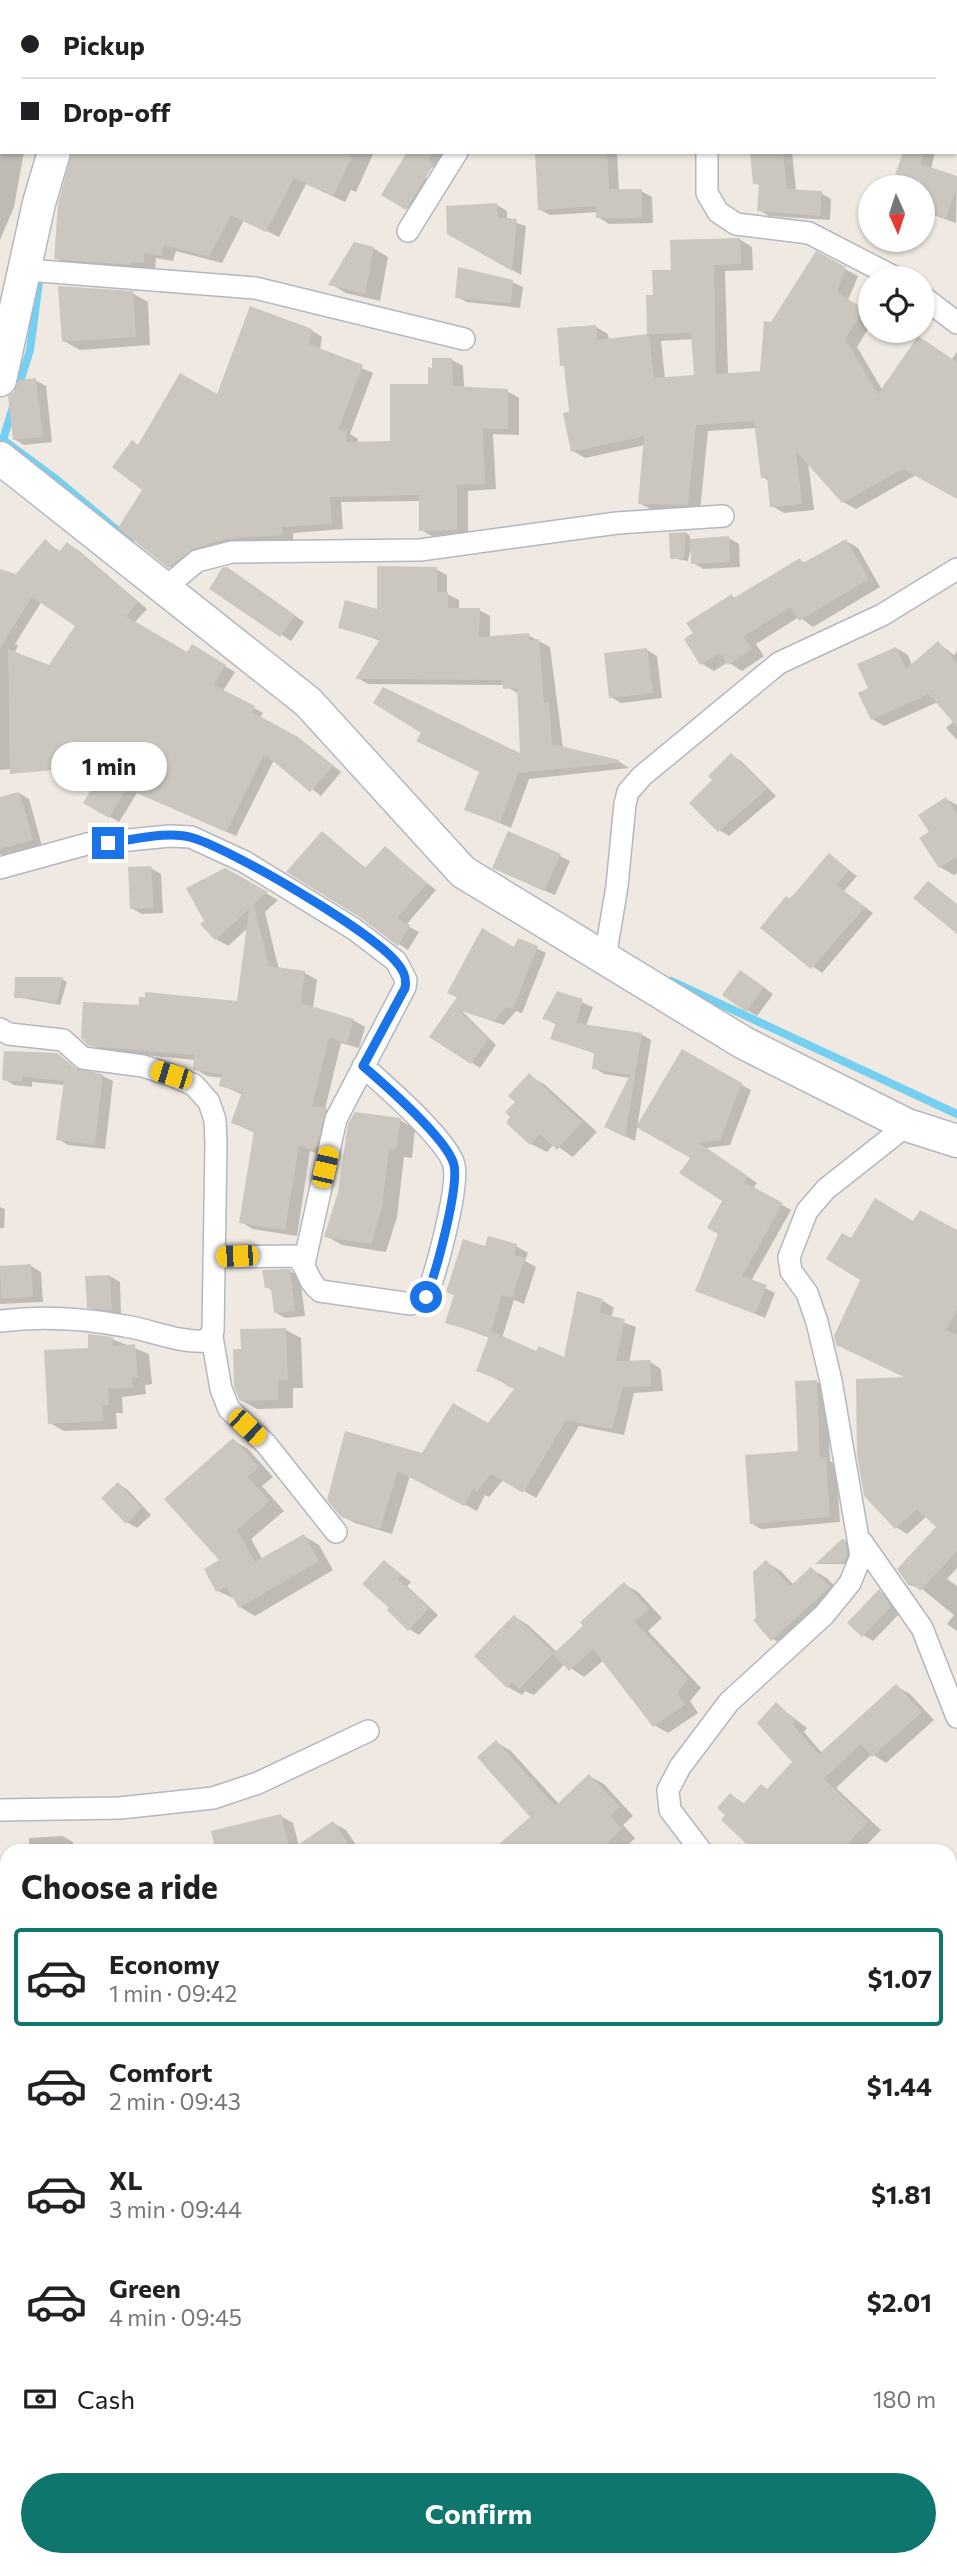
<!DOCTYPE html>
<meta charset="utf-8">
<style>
body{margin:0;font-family:Commissioner,sans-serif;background:#f6f6f6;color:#202124;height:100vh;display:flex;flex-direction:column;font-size:26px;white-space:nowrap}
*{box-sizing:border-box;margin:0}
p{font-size:23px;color:#757577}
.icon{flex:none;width:38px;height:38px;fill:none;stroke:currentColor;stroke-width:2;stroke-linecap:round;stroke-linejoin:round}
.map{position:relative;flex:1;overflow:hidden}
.sheet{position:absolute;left:0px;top:1844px;width:957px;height:723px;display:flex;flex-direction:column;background:#fff;border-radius:21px 21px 0 0;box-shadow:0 2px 5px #0004}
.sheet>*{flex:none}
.guide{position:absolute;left:0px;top:0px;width:957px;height:154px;box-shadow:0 2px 5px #0004;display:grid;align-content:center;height:154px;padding:0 21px;background:#fff}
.needle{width:46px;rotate:177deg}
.tools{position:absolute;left:858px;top:175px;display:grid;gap:14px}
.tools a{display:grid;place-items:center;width:77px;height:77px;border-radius:50%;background:#fff;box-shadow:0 2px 5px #0004;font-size:35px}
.end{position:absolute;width:32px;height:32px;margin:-16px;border:9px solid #1a73e8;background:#fff;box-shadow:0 0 0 4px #fff}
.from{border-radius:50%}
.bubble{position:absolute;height:49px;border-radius:24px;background:#fff;box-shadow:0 2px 5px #0004;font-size:23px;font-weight:700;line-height:49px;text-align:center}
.car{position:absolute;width:21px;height:42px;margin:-21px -10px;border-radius:9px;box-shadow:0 0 5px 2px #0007;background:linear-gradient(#f5c518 24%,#345 0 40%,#f5c518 0 76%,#345 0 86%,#f5c518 0)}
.guide b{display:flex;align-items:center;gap:24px;height:66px;font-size:26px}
.guide b+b{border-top:2px solid #e0e0e0}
.guide i{width:18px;height:18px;background:#202124}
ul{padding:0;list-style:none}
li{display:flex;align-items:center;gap:21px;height:98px;margin:0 14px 10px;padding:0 7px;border:4px solid transparent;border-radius:7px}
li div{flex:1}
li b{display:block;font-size:26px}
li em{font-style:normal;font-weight:700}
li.current{border-color:#0f766e}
li>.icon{width:63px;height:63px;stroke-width:1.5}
h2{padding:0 21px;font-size:32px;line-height:84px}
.pay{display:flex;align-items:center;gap:18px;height:77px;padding:0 21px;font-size:26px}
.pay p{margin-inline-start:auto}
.cta{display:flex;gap:14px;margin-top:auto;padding:14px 21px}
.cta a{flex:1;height:80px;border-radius:42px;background:#0f766e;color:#fff;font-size:28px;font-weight:700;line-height:80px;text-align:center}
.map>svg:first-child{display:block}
</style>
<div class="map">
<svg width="957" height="2566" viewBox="0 0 957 2566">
<rect width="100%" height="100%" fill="#efe9e1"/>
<path fill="#0003" fill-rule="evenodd" d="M102 0H128V2H102Z
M134 0H201V2H133Z
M404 0H510L509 2Z
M525 0H569V2H525Z
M600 0H628L630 2H598Z
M681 0H736L734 2Z
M746 0H785L788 2H746Z
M903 0H929V2H906Z
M0 32 2 152H24L14 207 0 240Z
M72 152H374L356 192 351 190 345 202 306 184 279 237 244 220 222 263 176 251 173 261 156 258 155 269 142 268V271L68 265 56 258Z
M425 152H448L437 170 427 164Z
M536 152H617L619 191H641L652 197 653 223 609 224 598 217V212L550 215 539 209Z
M752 152H792L796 191 821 193 831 199 830 220 769 216 759 210 761 186 755 183Z
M904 152H935L931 169 957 178 956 223 922 211V187H893Z
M418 158 431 191 417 214 384 195Z
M497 205 507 211V220L526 226 521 275 449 233Z
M739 239 752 247 753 270 725 271 728 375 762 373 772 323 845 269 858 276 848 300 870 314V326L857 347 883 391 952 359 957 352V497L916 475 856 509 843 502 808 462 814 510 784 513 772 506 769 481 763 477 757 428 708 431 700 511 652 510 639 503 645 445 585 458 573 451 566 367 562 365 596 327 608 334 609 341 649 336 648 297H655ZM694 339 695 377 665 379 661 341Z
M373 248 388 257 380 301 346 293 331 284Z
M512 282 523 287 520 308 467 302 457 297Z
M132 293 148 302 150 345 80 350 64 341Z
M311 330 322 337 320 350 373 373 350 434 358 439 357 444 392 443 430 386 452 360 463 366 464 388 507 391 519 398V435L493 434 496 489 468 491V535L432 536 421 530V501L341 502 343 529 293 533V541L237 545 181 573 169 566 144 490 139 447 218 397Z
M35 380 46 386 52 442 24 445 14 439Z
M686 533 690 536V540L729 538 739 544 740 567 703 569 693 563 692 542 688 561 671 558Z
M846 541 858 548 880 587 813 627 799 617 756 644 764 656 742 671 728 662 714 671 702 664 695 633 689 623 732 596 736 599 800 560 806 564Z
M45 542 61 552 68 544 78 550 147 609 134 623 187 655 192 646 235 672 223 691 263 713 260 718 308 745 341 772 321 796 276 761 273 762 236 836 137 793 119 822 85 802 107 766 103 761 0 770V571L17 576ZM42 601 78 626 50 667 15 653 18 645 15 644Z
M436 569 447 575V594L459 600V610H479L490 616V638L528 635 550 647 563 748 618 761 629 768 529 779 511 828 467 809 522 756 519 694 504 685 368 684 358 678 381 641 340 627 378 611Z
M238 575 304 622 291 641 212 588Z
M938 643 954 655 957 651V740L946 728 954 721 938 702 884 726 872 719 870 689 896 648 908 655 912 666Z
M647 650 657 656 662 698 621 703 611 697Z
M731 755 741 761 776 796 729 836 719 830 715 780Z
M19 793 29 799 42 846 4 856 0 854V799Z
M946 799 957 805V873L954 875 940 867 931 832Z
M322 833 367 869 385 849 436 890 406 925 419 932 408 950 399 944Z
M560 856 570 861 555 895 504 873Z
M830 856 857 876 844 891 873 913 822 973 762 928Z
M151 868 161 874 163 913 142 914 131 908Z
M225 870 278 900 265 912 279 970 305 973 317 980 313 1008 353 1020 365 1027 359 1048 341 1043 325 1109 338 1117 328 1157 310 1151 297 1236 253 1229 241 1222 255 1133 233 1123 243 1095 221 1085 223 1078 207 1076 195 1069V1060L103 1051 90 1044 140 1007 238 1003 249 927 228 946 216 939Z
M519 940 546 953 522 1013 516 1011 504 1025 462 1011 496 1045 480 1068 432 1036 458 998 450 993 515 949Z
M751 978 773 994 757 1016 747 1010Z
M62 979 67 982 60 1005 16 997Z
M558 993 593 1007 586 1026 641 1034 651 1040 635 1141 616 1132 630 1078 604 1074 594 1068 596 1054 552 1038 557 1025 544 1018Z
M682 1051 751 1090 730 1145 706 1148 757 1183 753 1189 791 1210 751 1281 775 1293 765 1318 698 1290 720 1233 724 1201 692 1157Z
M57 1054 79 1071 103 1076 113 1081 105 1149 68 1145 58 1139 65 1085 32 1082V1087L14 1085 4 1079Z
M529 1076 544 1084 597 1132 573 1157 554 1144 547 1152 531 1144 517 1102Z
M400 1120 415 1129 412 1158 404 1157 397 1217 386 1252 342 1245 326 1236 339 1193Z
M0 1207 5 1209 4 1228H0Z
M914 1223 957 1232V1568L947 1579 957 1586V1631L947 1624 954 1615 922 1589 910 1585 899 1569 938 1527 927 1516 907 1534 896 1527 908 1379 862 1279 852 1241Z
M516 1246 528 1253 525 1261 536 1267 524 1304 514 1300 502 1338 537 1354 565 1359 578 1293 603 1301 614 1308 611 1318 636 1327 629 1363 650 1362 661 1369 663 1391 634 1393 624 1435 579 1426 536 1498 504 1479 489 1497 485 1495 477 1511 410 1476 392 1534 355 1523 342 1516 329 1500 488 1426 516 1389 478 1370 490 1338 447 1322 486 1248Z
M31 1266 41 1272 43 1302 0 1304V1268Z
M290 1271 300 1277 305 1316 285 1318 275 1312 273 1291 266 1287Z
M110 1276 120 1282 121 1315 99 1312 88 1307Z
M286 1330 301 1338 303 1388H293V1408L257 1409 241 1400 243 1351Z
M112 1339 149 1354 152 1384 145 1385 146 1394 122 1397 123 1413H116L117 1429 64 1431 50 1423 90 1350Z
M817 1382 827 1388 830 1461 836 1465 840 1522 761 1529 751 1523 799 1453Z
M233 1440 248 1449 273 1477 262 1486 284 1511 251 1539 263 1560 304 1536 319 1545 333 1570 255 1616 240 1607 235 1599 218 1591Z
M118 1484 128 1490 151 1515 137 1528 127 1522Z
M845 1541 849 1543V1564H818Z
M385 1562 411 1582 407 1586 438 1615 419 1635 409 1629Z
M766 1562 781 1571 794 1585 811 1569 827 1578 844 1597 788 1648 773 1639 758 1618Z
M624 1584 638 1592 662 1618 648 1631 701 1688 690 1701 698 1713 668 1733 654 1725 604 1660 584 1677 565 1664 534 1695 525 1691 522 1695 508 1687 515 1617 528 1625 557 1652Z
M879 1591 889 1597 900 1613 873 1641 863 1635Z
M896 1686 910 1694 934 1720 886 1763 872 1754 836 1788 881 1830 860 1852H758L727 1815 731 1795 745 1804 769 1790 795 1762 776 1704 807 1728 804 1732 822 1753Z
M496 1742 511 1751 559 1804 589 1776 604 1784 633 1816 623 1825 635 1838 621 1852H493L532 1817Z
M281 1816 293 1823 299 1846 333 1823 346 1830 361 1852H218Z
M63 1836 73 1842V1852H29V1838Z
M950 1923 957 1936V1994L950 1997Z
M0 2111 2 2148 0 2153Z
M957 2131V2230L950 2227V2132Z
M0 2164 7 2165V2318L0 2317Z
M0 2429H7V2529L0 2539Z
M957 2449V2514L950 2519V2454Z
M950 2534 957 2541V2566H887L879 2560H950Z
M0 2543 5 2553 6 2566H0Z
M60 2560H104L111 2566H35H60Z
M162 2560 243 2563 248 2566H161Z
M571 2560H611L612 2565 572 2566Z
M650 2560H671L661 2566Z
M679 2560H729V2566H679Z
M775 2560H839L827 2566H778Z"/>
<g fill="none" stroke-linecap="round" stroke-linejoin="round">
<path stroke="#75cff0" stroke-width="8" d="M18 388 30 350 40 274
M13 407 3 440 56 479 130 541
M671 981 957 1114"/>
</g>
<path fill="#cbc7bf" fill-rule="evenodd" d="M72 152H341L352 157 333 196 294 178 266 232 231 215 209 257 164 245 161 256 144 253V263L131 262V265L54 259 58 204Z
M407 152H433L428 161 434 164 406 210 381 195Z
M535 152H607L609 189H642V218H596V206L538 210Z
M750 152H783L787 189 822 191 820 216 757 211 759 183 753 184Z
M903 152H924L921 164 957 176V187L946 218 922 211V187H891Z
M497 203 498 217 517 219 512 271 447 234 446 206Z
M740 238 741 264 714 265 716 374 760 371 764 321 771 322 816 251 846 267 837 292 864 309 845 339 878 394 918 336 957 362V499L903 469 842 503 796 451 802 504 770 507 767 477 761 478 754 421 696 425 688 505 638 504 644 436 571 452 563 413 569 412 564 366H560L557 328 596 325 597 340 647 334 646 295H653L652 270H671L670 240ZM691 333 694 375 654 378 649 334Z
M354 242 374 247 365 294 328 285Z
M458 267 513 280 511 303 455 298Z
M58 286 133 291 136 337 62 342Z
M250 306 312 329 309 344 363 365 338 430 347 431 346 442 390 441V384H428V367L432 368V358H452L453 386 508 389V429H483L485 484 457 485V530L419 531V495L330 497 332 524 282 527 283 535 225 539 193 549 168 568 118 528 142 490 112 467 132 440 138 445 180 373 217 394Z
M36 378 43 437 13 440 8 396 14 392 19 380Z
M686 532 684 559H670L669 533Z
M729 536 730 562 691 564 690 539Z
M45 539 59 552 67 542 138 602 126 616 187 652 192 644 226 665 214 685 255 706 252 712 298 737 333 766 310 792 267 756 263 757 226 832 127 788 109 818 83 803 106 765 10 774 8 649 49 665 75 626 32 597 0 648V569L16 574Z
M846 539 869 579 799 621 791 607 744 636 752 649 728 665 720 653 700 665 684 639 693 633 686 623 732 594V599L800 558 803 563Z
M377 566 437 567V592H448V608H480L479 637 529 633V640L539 639 544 703 549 702 552 744 619 760 618 763 518 773 500 823 464 810 479 772 416 741 421 733 373 703 383 687 520 753 517 688 503 689 502 680 355 679 380 639 338 628 345 600 377 609Z
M227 567 295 615 280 637 209 589 222 568Z
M938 641 957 663V727L929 694 871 720 858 693 868 688 857 664 896 647 906 669Z
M647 648 653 693 609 698 604 653Z
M731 753 767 789 718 832 689 803 712 780 708 776Z
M19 792 33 840 0 849V797Z
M946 797 957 814V857L939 868 919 838 929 832 918 815Z
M322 831 365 868 385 846 427 883 397 918 410 925 398 946 361 918 286 872Z
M508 831 561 854 544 891 492 868Z
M829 853 849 870 836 885 865 907 811 969 760 928 786 896 790 899Z
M151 866 154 908 130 909 128 867Z
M225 868 268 892 254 904 269 966 305 971 301 1003 354 1019 347 1043 329 1038 312 1106 327 1108 315 1151 299 1146 285 1230 239 1223 254 1131 231 1123 242 1092 219 1086 222 1074 193 1070 194 1055 89 1046 81 1038 83 1002 139 1005V997H145V992L237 1001 249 909 215 940 200 924 204 921 186 888Z
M928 881 957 904V934L913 898Z
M482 928 514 947 518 938 538 946 513 1009 506 1007 494 1021 458 1009 488 1039 471 1064 429 1037 457 997 447 993Z
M740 970 764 987 746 1012 722 995Z
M15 977H63L56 1004 34 998H14Z
M557 991 583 999 576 1023 642 1033 625 1137 604 1127 630 1075 592 1069 594 1053 550 1039 556 1023 542 1019Z
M682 1049 742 1083 720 1140 699 1143 748 1176 744 1182 783 1203 742 1276 767 1285 755 1314 695 1291 718 1234 707 1228 722 1201 679 1173 690 1158 636 1127Z
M4 1051 57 1053 75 1068 103 1074 95 1145 56 1140 64 1081 22 1077V1082L2 1080Z
M529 1073 582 1122 557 1150 540 1134 530 1145 506 1123 510 1117 505 1112 515 1102 508 1096Z
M355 1112 401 1118 396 1150 389 1149 382 1208 371 1244 324 1237 338 1192 348 1124Z
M875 1198 913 1221 920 1210 957 1230V1309L946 1330 957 1335V1551L920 1591 912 1583 909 1586 897 1569 936 1527 917 1509 895 1529 864 1496 857 1455 856 1379 904 1377 836 1345 834 1336 860 1280 826 1259 842 1233 851 1238Z
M488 1236 517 1244 514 1255 525 1258 512 1298 502 1295 491 1331 536 1351 539 1346 564 1357 577 1291 603 1299 599 1313 625 1319 616 1361 650 1360 651 1386 623 1387 612 1429 566 1420 523 1493 491 1474 477 1492 473 1489 464 1506 398 1471 380 1529 341 1517 327 1500 345 1431 422 1453 453 1403 488 1423 514 1389 505 1385 506 1382 476 1371 489 1336 445 1323 454 1295 446 1292 463 1239 485 1246Z
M31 1264 33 1297 1 1298 0 1266Z
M290 1269 295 1311 274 1313 271 1288H265L262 1270Z
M110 1275 112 1311 87 1308 85 1276Z
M286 1328 288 1380H278V1400L240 1401 234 1387 233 1349H241L240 1329Z
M88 1334 113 1337V1346L135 1344 138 1377 132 1378 133 1387 108 1389 109 1405 102 1406 103 1421 48 1424 44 1350 88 1348Z
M817 1380 820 1458 826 1457 830 1517 750 1524 745 1455 798 1451 795 1381Z
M233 1438 259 1467 247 1477 270 1501 237 1530 255 1562 304 1534 319 1561 239 1608 226 1587 216 1592 204 1569 219 1560 164 1499Z
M118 1482 142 1508 126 1524 101 1498Z
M842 1539H845L847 1555 844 1562 815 1564Z
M384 1560 402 1575 398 1579 429 1608 408 1631 387 1610 389 1608 362 1584Z
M766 1560 790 1586 811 1567 830 1587 771 1641 753 1620 756 1618 753 1572Z
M624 1582 649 1609 635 1622 688 1679 677 1693 685 1705 653 1727 593 1649 569 1671 553 1654 519 1689 512 1682 507 1688 474 1656 514 1615 554 1653 583 1626 580 1622Z
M879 1589 891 1606 862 1637 847 1623Z
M896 1684 922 1712 872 1757 861 1744 824 1779 868 1822 840 1852H755L721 1820 725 1815 717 1808 730 1793 743 1804 761 1784 767 1789 792 1762 757 1723 776 1702 795 1720 792 1724 819 1754Z
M496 1740 555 1806 589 1774 620 1807 610 1816 622 1829 598 1852H490L530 1817 477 1757Z
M281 1814 290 1850 333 1821 354 1852H216L211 1831Z"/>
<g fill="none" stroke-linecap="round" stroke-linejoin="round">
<g stroke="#b4b7c1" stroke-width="24">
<path id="street" d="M510 0V2
M660 0 662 2
M284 2 288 0
M707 152V193L718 212 736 224 809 233 896 278
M408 231 457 152
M27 264 40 271 255 288 464 339
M922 296 957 323
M166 587 197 561 232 552 420 550 617 523 723 516
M0 868 87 844 170 836 191 837 245 862 354 929 396 961 406 980 405 987 336 1119 304 1264
M605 958 617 886 625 804 628 792 642 776 779 663 882 615 957 569
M0 1029 9 1034 63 1040 83 1058 143 1066 171 1075 194 1085 209 1102 215 1120 216 1143 213 1331 206 1341C179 1343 151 1330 125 1326 86 1319 40 1316 0 1321
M215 1257 295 1256C308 1264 306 1281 320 1291L411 1304 426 1297C436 1273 459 1188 454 1165 447 1139 384 1085 363 1066
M212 1337 221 1389 229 1409 266 1444 336 1532
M861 1541 922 1628 957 1717
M0 1810 120 1808 213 1798 258 1783 368 1731
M702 1852 670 1810 668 1790 680 1767 729 1702 824 1615 850 1583 861 1556 831 1381 817 1322 807 1293 791 1271 789 1257 807 1211 826 1189 907 1125
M0 1977 7 1994
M950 2118 957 2117
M0 2151 7 2150
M0 2323 7 2322
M950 2520 957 2527
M0 2533H7
M544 2560V2566
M148 2566V2560
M847 2566 852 2560"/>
</g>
<g stroke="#b4b7c1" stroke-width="35">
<path id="secondary" d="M23 0 24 2
M0 380 39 203 54 152
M0 458 308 702 463 872 744 1043 907 1125 957 1141"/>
</g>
<use href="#street" stroke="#fff" stroke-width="21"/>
<use href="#secondary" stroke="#fff" stroke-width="32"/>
</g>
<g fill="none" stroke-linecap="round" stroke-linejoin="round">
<path stroke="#1a73e8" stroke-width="9" d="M108 843C134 840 168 830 193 838 233 850 373 932 397 963 404 971 407 978 405 988L363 1066C384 1084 448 1140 454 1165 459 1188 436 1273 426 1297"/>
</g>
</svg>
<div class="tools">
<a><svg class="needle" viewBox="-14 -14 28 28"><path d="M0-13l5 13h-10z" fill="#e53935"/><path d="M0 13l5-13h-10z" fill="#757577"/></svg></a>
<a><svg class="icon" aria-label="locate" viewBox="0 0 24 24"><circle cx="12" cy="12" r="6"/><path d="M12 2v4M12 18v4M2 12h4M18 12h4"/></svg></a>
</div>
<i class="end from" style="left:426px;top:1297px"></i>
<i class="end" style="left:108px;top:843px"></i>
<div class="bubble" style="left:51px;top:742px;width:116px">1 min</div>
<i class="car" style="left:171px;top:1075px;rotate:287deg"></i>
<i class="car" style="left:325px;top:1167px;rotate:13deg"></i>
<i class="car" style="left:237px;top:1256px;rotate:268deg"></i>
<i class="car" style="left:247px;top:1427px;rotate:133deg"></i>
<div class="guide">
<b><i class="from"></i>Pickup</b>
<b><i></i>Drop-off</b>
</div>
<section class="sheet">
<h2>Choose a ride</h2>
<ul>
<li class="current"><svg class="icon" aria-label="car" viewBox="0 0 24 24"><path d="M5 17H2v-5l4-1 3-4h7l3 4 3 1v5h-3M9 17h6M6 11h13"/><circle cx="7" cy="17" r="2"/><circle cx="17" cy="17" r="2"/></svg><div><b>Economy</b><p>1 min · 09:42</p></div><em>$1.07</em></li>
<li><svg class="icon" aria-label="car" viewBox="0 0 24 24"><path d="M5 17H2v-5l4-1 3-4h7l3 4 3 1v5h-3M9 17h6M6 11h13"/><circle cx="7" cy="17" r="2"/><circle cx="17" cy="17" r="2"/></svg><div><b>Comfort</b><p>2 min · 09:43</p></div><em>$1.44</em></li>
<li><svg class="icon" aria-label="car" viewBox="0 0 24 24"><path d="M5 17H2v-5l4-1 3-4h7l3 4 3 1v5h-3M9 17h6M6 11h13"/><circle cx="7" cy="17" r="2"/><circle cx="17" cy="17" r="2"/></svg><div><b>XL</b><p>3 min · 09:44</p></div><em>$1.81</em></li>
<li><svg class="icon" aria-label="car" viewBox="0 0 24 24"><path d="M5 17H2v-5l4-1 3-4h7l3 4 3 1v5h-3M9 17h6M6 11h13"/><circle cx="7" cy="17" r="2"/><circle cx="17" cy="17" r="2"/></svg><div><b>Green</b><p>4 min · 09:45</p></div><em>$2.01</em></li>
</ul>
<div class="pay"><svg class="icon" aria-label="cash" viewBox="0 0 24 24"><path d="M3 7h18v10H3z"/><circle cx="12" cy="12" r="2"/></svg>Cash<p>180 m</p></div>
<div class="cta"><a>Confirm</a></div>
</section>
</div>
